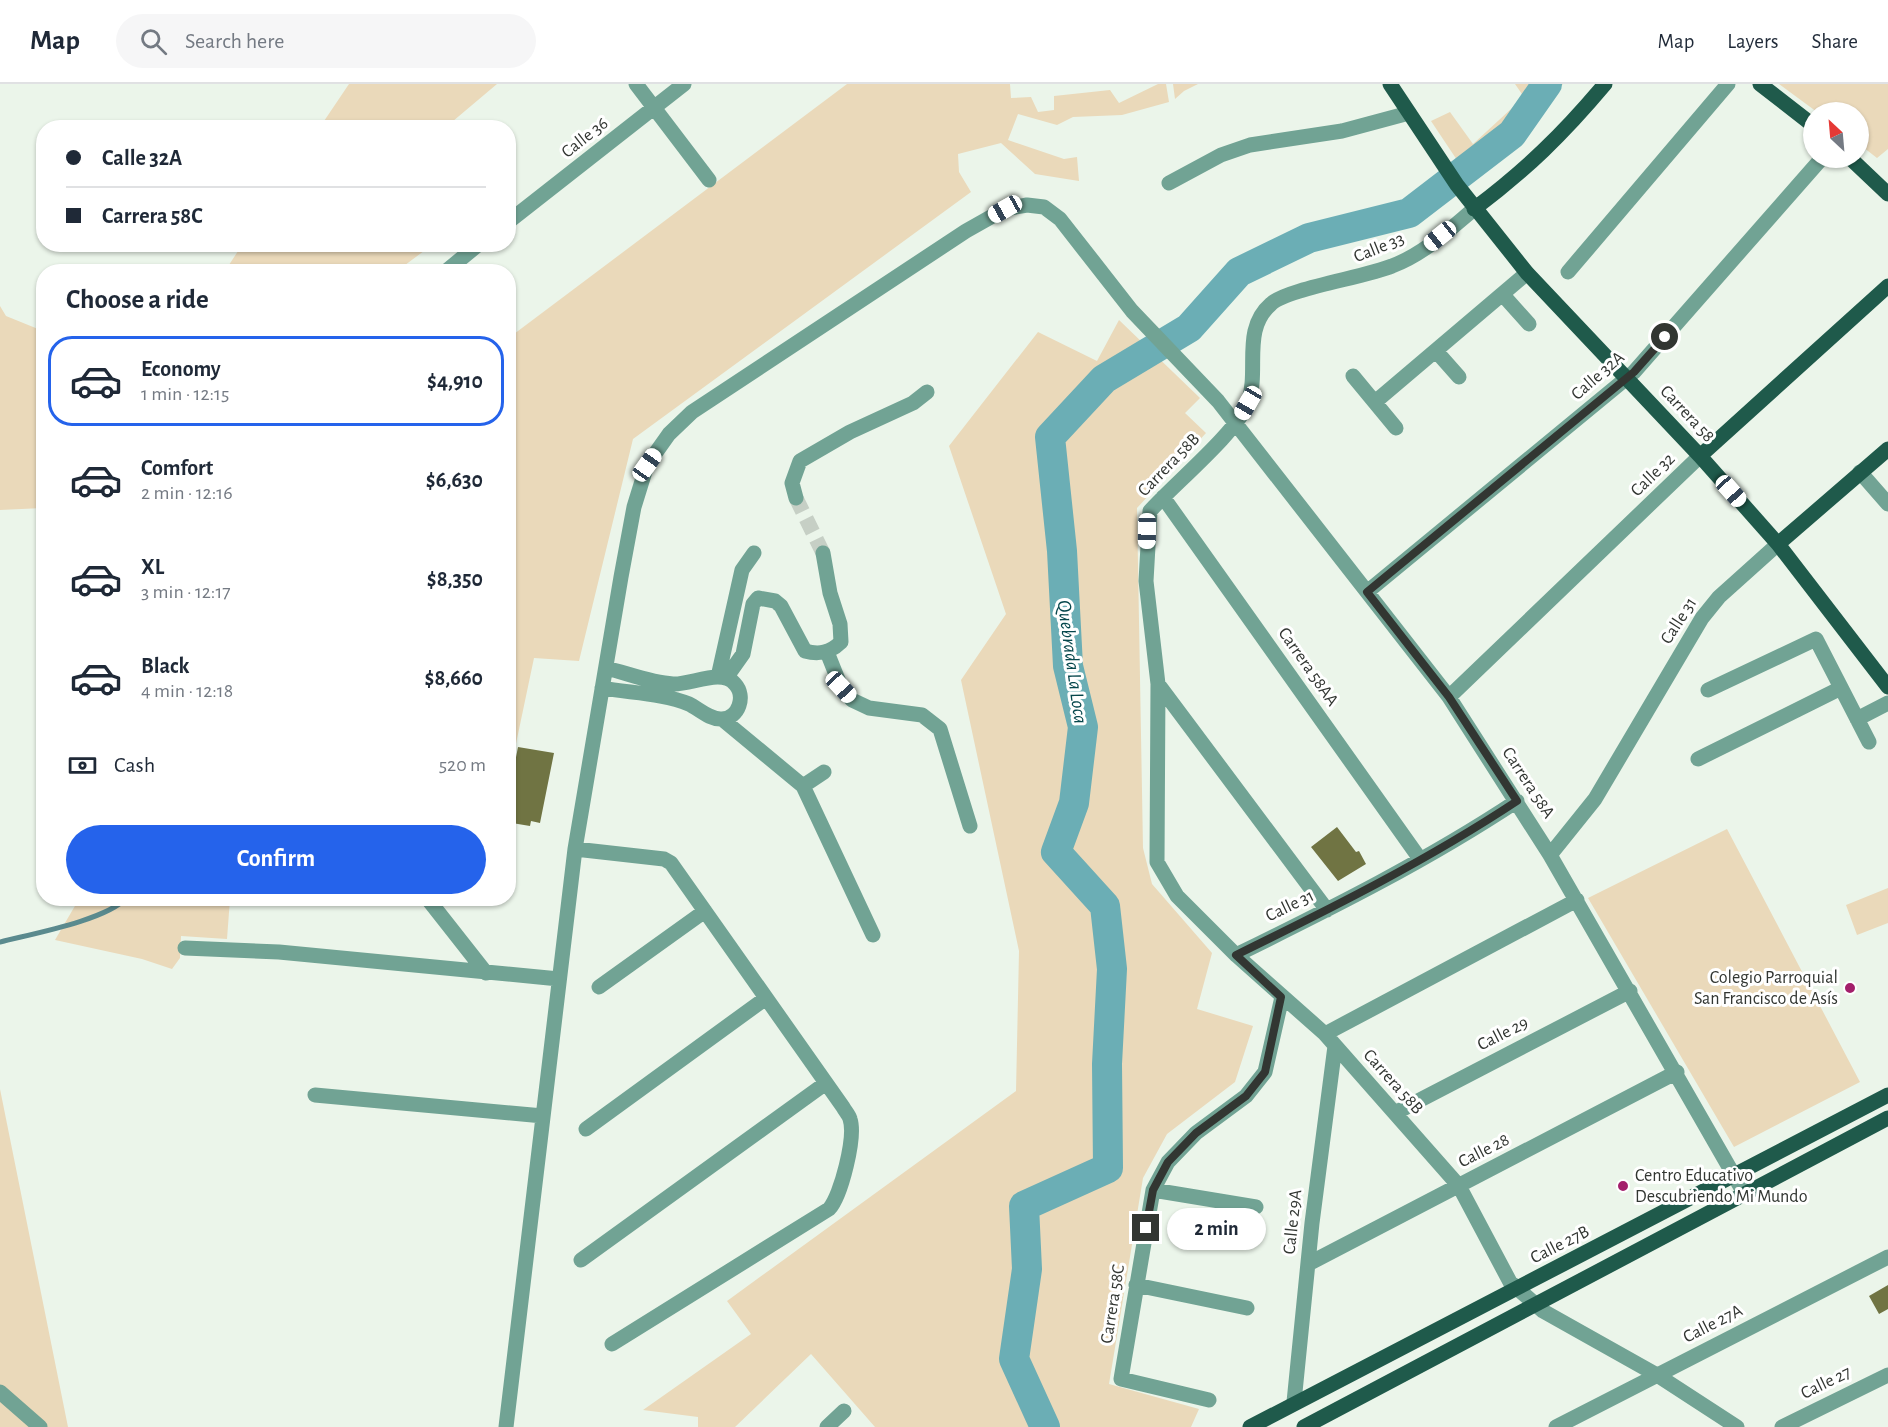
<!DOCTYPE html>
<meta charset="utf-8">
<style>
body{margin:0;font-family:"Alegreya Sans",sans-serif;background:#f6f6f7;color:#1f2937;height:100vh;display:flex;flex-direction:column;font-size:22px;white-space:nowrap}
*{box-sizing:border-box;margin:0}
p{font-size:20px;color:#747a83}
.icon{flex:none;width:33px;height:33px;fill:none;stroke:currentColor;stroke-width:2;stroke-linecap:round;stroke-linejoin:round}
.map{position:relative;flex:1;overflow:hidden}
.panel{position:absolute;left:36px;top:180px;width:480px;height:642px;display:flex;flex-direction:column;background:#fff;border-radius:24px;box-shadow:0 2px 4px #0004}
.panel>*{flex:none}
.banner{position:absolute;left:36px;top:36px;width:480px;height:132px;border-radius:24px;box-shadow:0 2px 4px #0004;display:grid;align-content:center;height:132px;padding:0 30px;background:#fff}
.needle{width:39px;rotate:334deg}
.tools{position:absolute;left:1803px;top:18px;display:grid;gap:12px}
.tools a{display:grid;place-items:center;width:66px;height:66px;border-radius:50%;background:#fff;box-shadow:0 2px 4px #0004;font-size:30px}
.end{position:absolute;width:27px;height:27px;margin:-14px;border:8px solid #323632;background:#fff;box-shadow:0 0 0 3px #fff}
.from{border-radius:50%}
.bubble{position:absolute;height:42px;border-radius:21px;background:#fff;box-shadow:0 2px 4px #0004;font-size:20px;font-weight:600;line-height:42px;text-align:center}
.car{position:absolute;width:18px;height:36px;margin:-18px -9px;border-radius:8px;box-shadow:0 0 4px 2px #0007;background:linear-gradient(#fff 24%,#345 0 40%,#fff 0 76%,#345 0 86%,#fff 0)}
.banner b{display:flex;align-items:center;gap:21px;height:57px;font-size:22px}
.banner b+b{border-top:2px solid #e0e1e3}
.banner i{width:15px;height:15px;background:#1f2937}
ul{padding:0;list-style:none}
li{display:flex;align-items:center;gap:18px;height:90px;margin:0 12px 9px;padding:0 18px;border:3px solid transparent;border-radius:24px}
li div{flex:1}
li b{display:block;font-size:22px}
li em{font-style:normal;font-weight:600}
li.current{border-color:#2563eb}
li>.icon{width:54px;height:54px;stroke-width:1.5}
h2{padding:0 30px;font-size:27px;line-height:72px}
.pay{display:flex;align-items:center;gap:15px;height:66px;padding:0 30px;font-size:22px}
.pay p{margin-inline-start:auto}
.primary-button{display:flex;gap:12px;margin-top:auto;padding:12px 30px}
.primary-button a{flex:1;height:69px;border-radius:36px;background:#2563eb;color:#fff;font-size:24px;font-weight:600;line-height:69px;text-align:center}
header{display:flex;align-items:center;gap:36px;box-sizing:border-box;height:84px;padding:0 30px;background:#fff;border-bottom:2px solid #e0e1e3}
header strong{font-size:28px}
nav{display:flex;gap:33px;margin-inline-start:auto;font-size:21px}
.search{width:420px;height:54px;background:#f6f6f7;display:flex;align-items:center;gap:15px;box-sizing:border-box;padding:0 21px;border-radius:33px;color:#747a83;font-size:22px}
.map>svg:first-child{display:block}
</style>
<header>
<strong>Map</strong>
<div class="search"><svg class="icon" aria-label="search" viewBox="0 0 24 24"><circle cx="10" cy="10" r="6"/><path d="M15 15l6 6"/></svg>Search here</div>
<nav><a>Map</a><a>Layers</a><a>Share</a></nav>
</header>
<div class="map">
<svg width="1888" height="1343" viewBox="0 0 1888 1343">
<rect width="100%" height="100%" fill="#ebf5ea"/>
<path fill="#ead9ba" d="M349 0H497L446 43H320Z
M847 0H1010L1011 14 1031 13 1038 28 1054 26V12L1110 6 1119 19 1158 0H1166L1169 18 1122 31 1073 33 1057 41 1018 30 1008 56 1064 75 1077 73 1079 97 1035 90 1001 59 958 70 959 88 971 108 633 355 579 577 534 574 509 693V251L510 253Z
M1173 0H1198L1184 7 1175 15Z
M1515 0H1563L1485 86 1471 97 1431 37 1450 28 1473 60 1524 13Z
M1779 0H1888V65L1877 74 1859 60 1858 28H1817Z
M242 161 243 160 432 161 397 187H225Z
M0 222 6 232 43 247V424L0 426Z
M1119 236 1200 314 1185 329 1206 349 1137 424 1143 764 1152 800 1212 869 1197 925 1253 942 1235 998 1167 1050 1143 1094 1109 1300 1199 1325 1191 1343H875L811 1270 735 1343H698V1333L643 1326 751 1250 727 1217 1016 1007 1019 867 961 596 1006 530 949 362 1038 248 1097 277Z
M1727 745 1860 998 1734 1063 1588 814Z
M1888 804V839L1857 851 1846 821Z
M79 815H230L227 855 181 852 180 874 172 885 142 875 55 856Z
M0 1005 68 1343H0Z"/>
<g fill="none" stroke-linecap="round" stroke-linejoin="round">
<path stroke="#5a8a8e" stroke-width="5" d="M0 858C31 850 107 836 126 814"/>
<path stroke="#6baeb5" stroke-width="30" d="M1045 1343 1014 1275 1027 1185 1024 1122 1108 1084 1107 980 1112 885 1105 822 1056 768 1074 719 1083 643 1068 582 1062 467 1050 353 1104 295 1189 244 1239 188 1309 154 1409 129 1512 50 1547 0"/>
</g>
<path fill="#707443" d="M518 663 554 669 540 739 531 737 530 742 512 739V735L508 734V714Z
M1337 743 1356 768 1359 767 1366 780 1338 797 1311 763Z
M1888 1201V1225L1879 1230 1869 1212Z"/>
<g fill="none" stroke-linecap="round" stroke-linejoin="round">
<path stroke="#c6cfc5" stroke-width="15" stroke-dasharray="15 8" stroke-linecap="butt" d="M796 414 823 469"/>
<path stroke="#71a394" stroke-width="15" d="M636 0 709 96
M1169 99 1221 71 1250 61 1342 47 1409 29
M1474 125C1449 146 1424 170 1392 182 1366 193 1286 205 1271 220 1241 246 1260 286 1248 319 1236 349 1174 400 1150 427L1146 497 1158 600 1157 778 1177 812 1236 871 1325 950 1459 1102 1510 1198 1543 1227 1657 1291 1737 1343
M508 138 684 0
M445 188 479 160
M1568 188 1728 0
M1503 211 1529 240
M1436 267 1459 293
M1353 292 1396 344
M1375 318 1527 189
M1860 388 1888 420
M1163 413 1420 775
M796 414 792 399 800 377 850 348 913 319 927 308
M1367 508 1634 288 1822 74
M827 568 841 603 852 616 869 624 922 631 940 645 970 742
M718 593 742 486 754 469
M726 594 743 570 753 520 758 514 775 517 781 522 805 567C819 571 830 569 841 558L840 540 830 509 823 469
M1158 600 1327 826
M602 604C629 609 663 609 689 620 699 625 710 636 722 635 739 634 746 612 735 600 722 584 691 601 673 600 651 599 627 589 606 584
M1708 606 1816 555 1869 658
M1449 613 1700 372
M722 635 803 702 873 851
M1857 635 1888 619
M1698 675 1841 604
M803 702 824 688
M575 765 664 775 671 779 843 1023C845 1027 849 1031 850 1035 856 1053 841 1112 829 1125L612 1260
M1550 771 1595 715 1702 534 1719 513 1778 460
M427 814 486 889
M185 864 279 868 559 895
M1236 871C1332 824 1428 776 1517 717
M599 903 705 827
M1325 950 1577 816
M315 1011 543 1032
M1395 1029 1630 907
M586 1045 766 914
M1153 1106 1256 1123
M581 1176 826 999
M1308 1180 1677 988
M1136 1201 1247 1224
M0 1308 40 1343
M1209 1316 1121 1295 1153 1106 1168 1078 1196 1049 1246 1012 1265 988 1282 913
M1294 1318 1312 1139 1335 962
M506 1343 575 765 621 493 634 423 647 381 669 350 692 328 966 147 1005 125 1027 121 1044 123 1060 135 1132 227 1218 317 1449 613 1550 771 1744 1109
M827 1343 844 1327
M1556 1343 1888 1173
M1782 1343 1888 1291"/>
<path stroke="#1f5a4b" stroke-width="15" d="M1390 0 1457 101 1527 189 1700 372 1778 460 1888 603
M1760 0 1814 42
M1850 74 1888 110
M1474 125C1527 85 1563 50 1605 0
M1700 372 1888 202
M1778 460 1888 365
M1250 1343 1888 1011
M1304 1343 1888 1034"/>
</g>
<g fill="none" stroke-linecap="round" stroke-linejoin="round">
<path stroke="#323632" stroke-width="8" d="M1146 1144 1153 1106 1168 1078 1196 1049 1246 1012 1265 988 1281 913 1236 871C1332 824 1428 776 1517 717L1449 613 1367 508 1634 288 1665 253"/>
</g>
<g fill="#a31f6b" stroke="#fff" stroke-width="2">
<circle cx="1850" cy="904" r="6"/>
<circle cx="1623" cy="1102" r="6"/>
</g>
<g text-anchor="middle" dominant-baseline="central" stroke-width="6" stroke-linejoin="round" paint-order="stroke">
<g font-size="18" fill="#323632" stroke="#fff">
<text transform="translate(585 54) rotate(-38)">Calle 36</text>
<text transform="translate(1379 164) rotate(-22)">Calle 33</text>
<text transform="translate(1598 292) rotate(-41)">Calle 32A</text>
<text transform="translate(1687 330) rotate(47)">Carrera 58</text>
<text transform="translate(1169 381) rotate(-46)">Carrera 58B</text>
<text transform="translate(1653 391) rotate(-44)">Calle 32</text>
<text transform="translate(1679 537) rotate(-57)">Calle 31</text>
<text transform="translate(1308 583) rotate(55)">Carrera 58AA</text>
<text transform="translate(1528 699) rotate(57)">Carrera 58A</text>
<text transform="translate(1290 822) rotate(-26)">Calle 31</text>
<text transform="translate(1503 950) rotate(-27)">Calle 29</text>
<text transform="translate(1393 998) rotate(48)">Carrera 58B</text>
<text transform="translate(1484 1067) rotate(-27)">Calle 28</text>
<text transform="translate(1293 1138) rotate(-84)">Calle 29A</text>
<text transform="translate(1560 1161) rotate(-27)">Calle 27B</text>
<text transform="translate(1113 1220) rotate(-81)">Carrera 58C</text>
<text transform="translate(1713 1240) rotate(-27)">Calle 27A</text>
<text transform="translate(1826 1299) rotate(-26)">Calle 27</text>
</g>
<g font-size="18" fill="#323632" stroke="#fff" text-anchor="end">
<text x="1838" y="894">Colegio Parroquial<tspan x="1838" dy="21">San Francisco de Asís</tspan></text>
<text x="1635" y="1092" text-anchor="start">Centro Educativo<tspan x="1635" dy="21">Descubriendo Mi Mundo</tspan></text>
</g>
<g font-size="20" font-style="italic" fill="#06474c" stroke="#fff">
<text transform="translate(1072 578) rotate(82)">Quebrada La Loca</text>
</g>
</g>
</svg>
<div class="tools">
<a><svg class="needle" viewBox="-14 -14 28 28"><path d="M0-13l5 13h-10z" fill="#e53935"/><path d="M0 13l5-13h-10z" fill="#747a83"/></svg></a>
</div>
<i class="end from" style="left:1665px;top:253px"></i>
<i class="end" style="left:1146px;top:1144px"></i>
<div class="bubble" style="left:1167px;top:1124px;width:99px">2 min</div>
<i class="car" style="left:1005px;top:125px;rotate:241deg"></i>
<i class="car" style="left:1440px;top:152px;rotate:231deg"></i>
<i class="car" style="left:1248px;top:319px;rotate:210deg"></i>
<i class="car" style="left:647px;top:381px;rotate:35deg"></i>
<i class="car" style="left:1731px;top:407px;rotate:138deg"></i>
<i class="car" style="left:1147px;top:447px;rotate:181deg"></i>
<i class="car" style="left:841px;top:603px;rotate:137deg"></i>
<div class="banner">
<b><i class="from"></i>Calle 32A</b>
<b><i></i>Carrera 58C</b>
</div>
<section class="panel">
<h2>Choose a ride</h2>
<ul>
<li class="current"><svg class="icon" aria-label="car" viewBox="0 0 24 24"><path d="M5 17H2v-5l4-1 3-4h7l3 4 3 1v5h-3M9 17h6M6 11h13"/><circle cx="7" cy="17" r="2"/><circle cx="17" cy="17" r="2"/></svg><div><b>Economy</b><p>1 min · 12:15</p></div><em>$4,910</em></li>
<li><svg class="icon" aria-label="car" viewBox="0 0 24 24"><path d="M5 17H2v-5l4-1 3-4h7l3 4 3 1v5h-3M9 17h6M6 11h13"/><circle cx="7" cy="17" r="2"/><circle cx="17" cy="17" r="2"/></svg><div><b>Comfort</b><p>2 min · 12:16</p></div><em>$6,630</em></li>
<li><svg class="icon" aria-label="car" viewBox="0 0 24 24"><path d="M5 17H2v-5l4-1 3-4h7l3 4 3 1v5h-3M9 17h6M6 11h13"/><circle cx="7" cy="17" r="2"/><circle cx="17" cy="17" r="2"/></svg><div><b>XL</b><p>3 min · 12:17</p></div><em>$8,350</em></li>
<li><svg class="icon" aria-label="car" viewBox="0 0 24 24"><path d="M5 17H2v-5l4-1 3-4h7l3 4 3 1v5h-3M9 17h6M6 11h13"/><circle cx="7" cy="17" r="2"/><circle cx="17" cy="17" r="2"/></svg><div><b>Black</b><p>4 min · 12:18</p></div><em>$8,660</em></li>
</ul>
<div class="pay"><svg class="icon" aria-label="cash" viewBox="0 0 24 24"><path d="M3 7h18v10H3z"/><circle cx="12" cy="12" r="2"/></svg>Cash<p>520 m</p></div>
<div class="primary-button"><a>Confirm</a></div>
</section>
</div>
